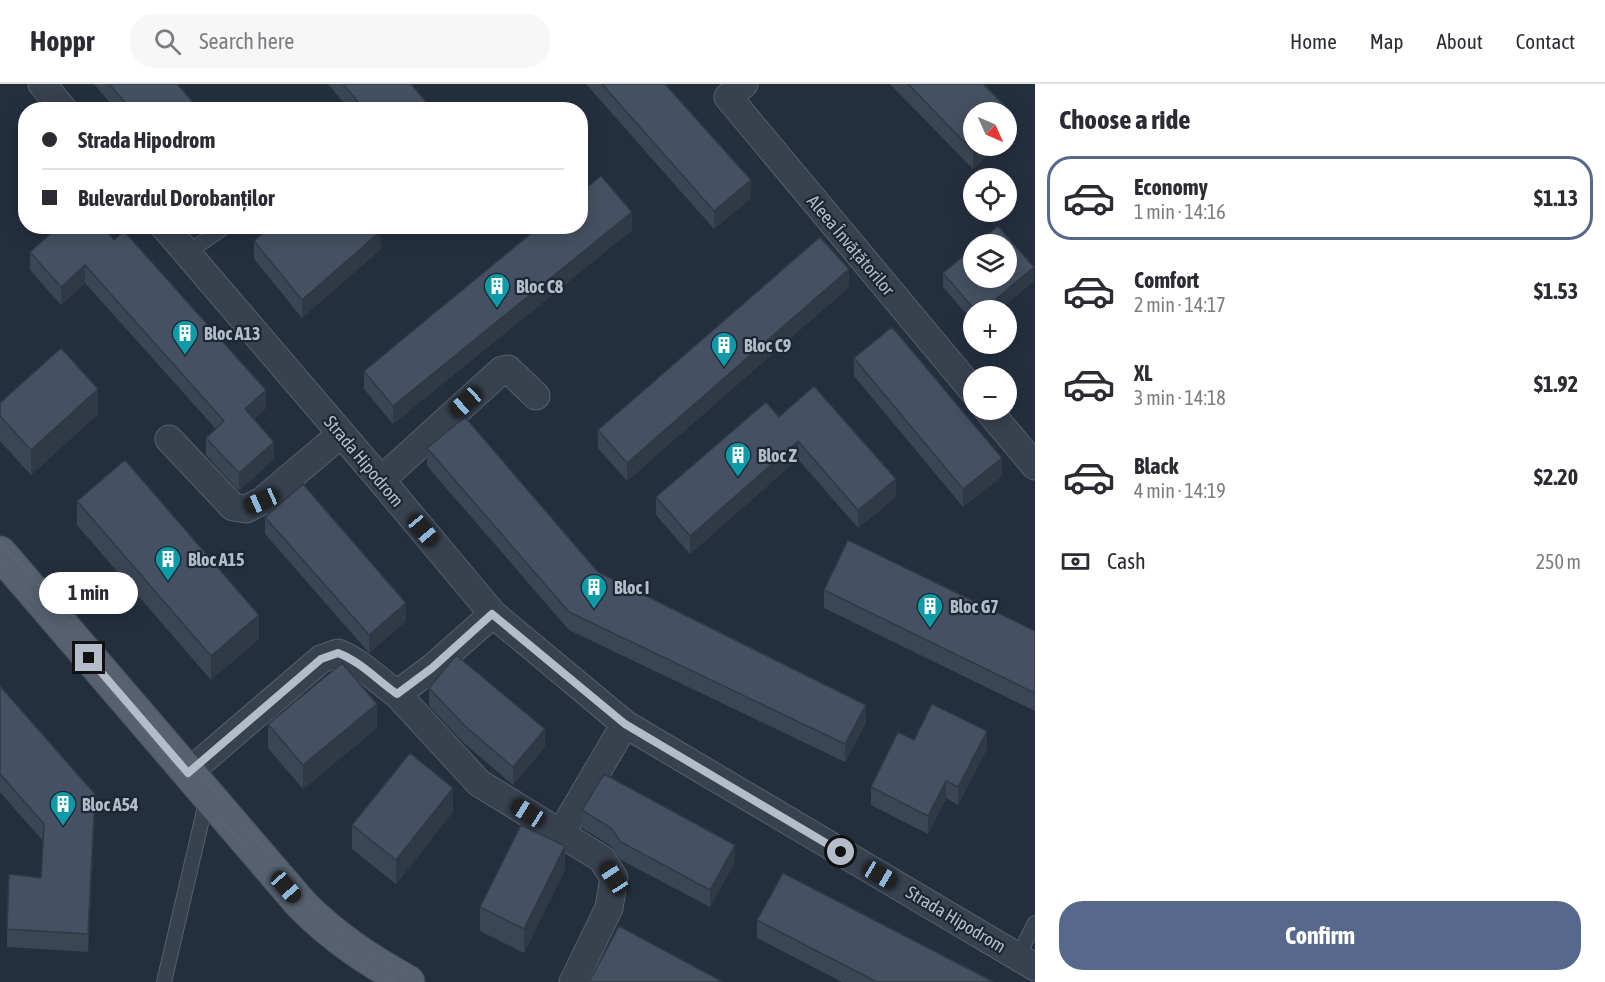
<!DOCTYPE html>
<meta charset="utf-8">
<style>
body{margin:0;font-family:"Asap Condensed",sans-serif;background:#f7f7f7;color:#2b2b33;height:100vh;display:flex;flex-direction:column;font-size:22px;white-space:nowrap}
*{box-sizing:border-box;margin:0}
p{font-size:20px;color:#7c7c81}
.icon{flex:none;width:33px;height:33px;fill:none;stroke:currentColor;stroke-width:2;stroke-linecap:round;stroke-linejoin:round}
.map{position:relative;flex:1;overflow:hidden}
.panel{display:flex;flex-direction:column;background:#fff;width:570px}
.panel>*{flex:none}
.hud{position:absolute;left:18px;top:18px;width:570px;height:132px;border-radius:24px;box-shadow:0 3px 15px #0003;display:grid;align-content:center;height:132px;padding:0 24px;background:#fff}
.needle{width:39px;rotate:135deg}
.controls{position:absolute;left:963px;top:18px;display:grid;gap:12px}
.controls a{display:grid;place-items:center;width:54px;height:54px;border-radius:50%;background:#fff;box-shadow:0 3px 15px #0003;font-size:30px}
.end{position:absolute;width:27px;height:27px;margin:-14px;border:8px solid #b4bcc9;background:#111;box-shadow:0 0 0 3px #111}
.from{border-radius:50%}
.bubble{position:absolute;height:42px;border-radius:21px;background:#fff;box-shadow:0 3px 15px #0003;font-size:20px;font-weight:700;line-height:42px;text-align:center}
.car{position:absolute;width:18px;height:36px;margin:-18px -9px;border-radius:8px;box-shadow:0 0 4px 2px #0007;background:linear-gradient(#222 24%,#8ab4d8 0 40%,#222 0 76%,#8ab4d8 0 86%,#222 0)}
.hud b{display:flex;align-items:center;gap:21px;height:57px;font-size:22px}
.hud b+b{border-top:2px solid #e1e1e2}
.hud i{width:15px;height:15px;background:#2b2b33}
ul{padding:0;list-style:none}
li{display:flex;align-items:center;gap:18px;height:84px;margin:0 12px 9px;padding:0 12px;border:3px solid transparent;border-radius:24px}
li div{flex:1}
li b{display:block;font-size:22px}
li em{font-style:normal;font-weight:700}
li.selected{border-color:#56698c}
li>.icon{width:54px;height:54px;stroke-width:1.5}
h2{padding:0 24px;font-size:27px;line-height:72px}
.pay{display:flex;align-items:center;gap:15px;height:66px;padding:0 24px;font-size:22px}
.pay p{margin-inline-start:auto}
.action{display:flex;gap:12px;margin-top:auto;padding:12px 24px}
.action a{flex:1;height:69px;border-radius:24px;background:#56698c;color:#fff;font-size:24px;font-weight:700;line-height:69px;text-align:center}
header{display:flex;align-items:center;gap:36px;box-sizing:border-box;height:84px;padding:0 30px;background:#fff;border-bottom:2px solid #e1e1e2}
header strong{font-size:28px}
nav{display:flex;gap:33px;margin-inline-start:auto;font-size:21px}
.search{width:420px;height:54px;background:#f7f7f7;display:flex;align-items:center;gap:15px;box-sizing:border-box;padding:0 21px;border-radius:24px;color:#7c7c81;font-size:22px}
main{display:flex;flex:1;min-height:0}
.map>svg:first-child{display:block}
</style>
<header>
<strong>Hoppr</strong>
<div class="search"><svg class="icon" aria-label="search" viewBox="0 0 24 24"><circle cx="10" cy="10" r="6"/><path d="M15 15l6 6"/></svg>Search here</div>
<nav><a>Home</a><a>Map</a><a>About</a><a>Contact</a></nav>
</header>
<main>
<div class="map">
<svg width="1035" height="898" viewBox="0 0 1035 898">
<rect width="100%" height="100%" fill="#242f3e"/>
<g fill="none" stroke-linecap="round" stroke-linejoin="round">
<g stroke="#565f6c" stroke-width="16">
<path id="lane" d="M187 169 226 142
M1018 872 1035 839
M164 898 207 714"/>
</g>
<g stroke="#565f6c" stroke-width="29">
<path id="street" d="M42 0 64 26
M744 0 728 13 974 308
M164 142 381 396 493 530 625 640 1035 883
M988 326 1035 382
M169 355 233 423 246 425 262 417 341 350
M381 396 502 286 508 285 536 312
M397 610 479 699 602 775 614 794 609 824 573 898
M188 689 321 575 338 569C361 578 377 596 397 610L432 584 493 530
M561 749 625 640"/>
</g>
<g stroke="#414a57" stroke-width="35">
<path id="primary" d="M0 469 302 821C335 854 367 875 408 898"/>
</g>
<use href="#lane" stroke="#38414e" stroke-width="14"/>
<use href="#street" stroke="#38414e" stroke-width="27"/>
<use href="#primary" stroke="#56606e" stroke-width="33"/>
<path stroke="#5a6575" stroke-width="1.5" d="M0 457 319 829 344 853 364 867 422 898
M0 478 309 838C338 866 358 879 394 898"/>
</g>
<path fill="#3b4654" d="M94 0H177L200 26H116Z
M328 0H411L433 26H350Z
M586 0H665L751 114 714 145Z
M890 0H983L1012 29V47L1006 52V28H974V62H997L973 85Z
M59 142 266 324 254 335 274 375 239 407 206 371V354L216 345 85 199 61 221 30 186V168Z
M632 146 393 340 364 305V287Z
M254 157 381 165 302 234 254 175Z
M943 189 1034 197 999 226H974V239L943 203Z
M849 203 627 397 598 364V346Z
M854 274 1002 392 963 423 854 292Z
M0 319 98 330 31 391 0 357Z
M779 333 896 413 858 444 798 375 690 470 656 431V413Z
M427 364 598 488 866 639 845 678 569 546 427 382Z
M77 417 259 555 211 596 77 441Z
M265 433 406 537 369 569 265 450Z
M824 506 1035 547V627L824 524Z
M0 602 95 728 88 868 7 863V845L41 794 43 757 0 708Z
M429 604 545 663 513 701 465 660 429 622Z
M268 640 377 644 303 705 268 664Z
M914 656 987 665 958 721 946 714 928 750 871 721V703Z
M582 726 735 778 710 823 621 776 611 762 582 744Z
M453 728 396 800 352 765V741Z
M565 786 524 869 480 847V823Z
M757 836 994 898H842L757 854Z"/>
<path fill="#303945" d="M1012 29V47L1006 52V34Z
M978 62H997L973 85V67Z
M751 96V114L714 145V127Z
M632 128V146L393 340V322Z
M381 147V165L302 234V216Z
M85 181V199L61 221V203Z
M1034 183V197L999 226H983Z
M849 185V203L627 397V379Z
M98 305V330L31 391V366Z
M266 306V324L245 343V325Z
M798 357V375L690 470V452Z
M274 358V375L239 407V389Z
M1002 374V392L963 423V405Z
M896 395V413L858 444V426Z
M406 519V537L369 569V551Z
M259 531V555L211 596V572Z
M377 620V644L303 705V681Z
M866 621V639L845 678V660Z
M545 645V663L513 701V683Z
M987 647V665L958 721V703Z
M946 697V714L928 750V732Z
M453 704V728L396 800V776Z
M95 710V728L88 868V850Z
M735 761V778L710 823V806Z
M565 762V786L524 869V845Z"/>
<path fill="#455162" stroke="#303945" stroke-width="1.5" d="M109 0H177L200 26H132Z
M343 0H411L433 26H365Z
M602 0H665L751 96 714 127Z
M908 0H983L1012 29 1006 34V28H974V62H978L973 67Z
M601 92 632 128 393 322 364 287 540 142H580V109Z
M59 142H102L114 156 124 147 266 306 245 325 274 358 239 389 206 354 224 337 85 181 61 203 30 168Z
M271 142H377L381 147 302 216 254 157Z
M998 142 1034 183 983 226H975L943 189 974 163V194H1006V160H976Z
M820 153 849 185 627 379 598 346Z
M892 243 1002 374 963 405 854 274Z
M61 264 98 305 31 366 0 332V319Z
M814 302 896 395 858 426 798 357 690 452 656 413 766 318 779 333Z
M465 333 598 488 866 621 845 660 569 528 427 364Z
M125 376 259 531 211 572 77 417Z
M303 400 406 519 369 551 265 433Z
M848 456 1035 547V609L824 506Z
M456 571 545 645 513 683 465 642 429 604Z
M342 579 377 620 303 681 268 640Z
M0 602 95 710 88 850 7 845 9 790 41 794 44 740 0 690Z
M932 620 987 647 958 703 946 697 928 732 871 703 898 648 914 656Z
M410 669 453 704 396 776 352 741Z
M604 690 735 761 710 806 621 758 611 744 582 726Z
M521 741 565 762 524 845 480 823Z
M783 789 994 898H877L757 836Z
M619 842 723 898H589Z"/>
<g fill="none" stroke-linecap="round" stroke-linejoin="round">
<path stroke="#b4bcc9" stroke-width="8" d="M89 574 188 689 321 575 338 569C361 578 377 596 397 610L432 584 492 530 625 640 841 768"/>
</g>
<defs>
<g id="building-pin" transform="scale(1.35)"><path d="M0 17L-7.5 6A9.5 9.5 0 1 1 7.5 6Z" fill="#0f9aa8" stroke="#1d2633"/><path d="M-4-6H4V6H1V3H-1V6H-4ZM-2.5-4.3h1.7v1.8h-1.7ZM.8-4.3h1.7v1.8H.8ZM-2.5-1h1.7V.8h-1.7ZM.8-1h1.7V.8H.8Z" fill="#fff"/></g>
</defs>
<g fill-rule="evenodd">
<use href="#building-pin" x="497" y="202"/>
<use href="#building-pin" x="185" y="249"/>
<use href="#building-pin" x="724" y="261"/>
<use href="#building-pin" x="738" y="371"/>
<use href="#building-pin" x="168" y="475"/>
<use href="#building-pin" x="594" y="503"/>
<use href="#building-pin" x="930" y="522"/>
<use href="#building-pin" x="63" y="720"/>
</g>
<g text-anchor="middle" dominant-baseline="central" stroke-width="4.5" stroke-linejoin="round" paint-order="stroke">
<g font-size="18" fill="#b4bcc9" stroke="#1d2633">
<text transform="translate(851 161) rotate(50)">Aleea Învățătorilor</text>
<text transform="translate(364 377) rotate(50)">Strada Hipodrom</text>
<text transform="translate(956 835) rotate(31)">Strada Hipodrom</text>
</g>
<g font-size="18" font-weight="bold" fill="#b4bcc9" stroke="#1d2633" text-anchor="start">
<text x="516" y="202">Bloc C8</text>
<text x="204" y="249">Bloc A13</text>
<text x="744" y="261">Bloc C9</text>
<text x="758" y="371">Bloc Z</text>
<text x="188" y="475">Bloc A15</text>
<text x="614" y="503">Bloc I</text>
<text x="950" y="522">Bloc G7</text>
<text x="82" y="720">Bloc A54</text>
</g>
</g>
</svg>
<div class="controls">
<a><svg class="needle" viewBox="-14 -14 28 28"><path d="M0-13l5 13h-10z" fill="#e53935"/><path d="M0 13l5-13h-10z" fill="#7c7c81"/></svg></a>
<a><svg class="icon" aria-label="locate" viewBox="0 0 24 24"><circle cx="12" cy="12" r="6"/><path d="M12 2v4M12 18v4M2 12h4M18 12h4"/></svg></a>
<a><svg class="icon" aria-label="layers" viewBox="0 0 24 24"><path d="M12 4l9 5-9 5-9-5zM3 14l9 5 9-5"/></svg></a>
<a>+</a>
<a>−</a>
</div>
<i class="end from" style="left:841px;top:768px"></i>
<i class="end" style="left:89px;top:574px"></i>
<div class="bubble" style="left:39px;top:488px;width:99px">1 min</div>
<i class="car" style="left:466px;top:318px;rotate:228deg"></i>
<i class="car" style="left:262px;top:417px;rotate:246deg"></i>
<i class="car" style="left:423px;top:446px;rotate:140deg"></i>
<i class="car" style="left:528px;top:729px;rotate:302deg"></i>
<i class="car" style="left:880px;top:791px;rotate:120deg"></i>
<i class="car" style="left:614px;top:794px;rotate:327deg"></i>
<i class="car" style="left:286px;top:803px;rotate:139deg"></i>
<div class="hud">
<b><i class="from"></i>Strada Hipodrom</b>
<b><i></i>Bulevardul Dorobanților</b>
</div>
</div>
<section class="panel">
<h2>Choose a ride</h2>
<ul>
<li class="selected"><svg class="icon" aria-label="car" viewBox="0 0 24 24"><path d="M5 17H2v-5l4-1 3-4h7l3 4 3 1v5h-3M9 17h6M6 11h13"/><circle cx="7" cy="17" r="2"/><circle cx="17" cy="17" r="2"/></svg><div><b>Economy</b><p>1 min · 14:16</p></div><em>$1.13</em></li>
<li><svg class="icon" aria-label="car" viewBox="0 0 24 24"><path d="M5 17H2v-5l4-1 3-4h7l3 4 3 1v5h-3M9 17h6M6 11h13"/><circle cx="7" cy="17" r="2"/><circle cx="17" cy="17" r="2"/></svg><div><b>Comfort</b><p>2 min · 14:17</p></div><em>$1.53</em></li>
<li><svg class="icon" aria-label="car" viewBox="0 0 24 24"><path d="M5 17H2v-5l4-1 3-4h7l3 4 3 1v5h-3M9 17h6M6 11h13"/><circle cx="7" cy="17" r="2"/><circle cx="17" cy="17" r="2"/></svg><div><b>XL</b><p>3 min · 14:18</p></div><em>$1.92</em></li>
<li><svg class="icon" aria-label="car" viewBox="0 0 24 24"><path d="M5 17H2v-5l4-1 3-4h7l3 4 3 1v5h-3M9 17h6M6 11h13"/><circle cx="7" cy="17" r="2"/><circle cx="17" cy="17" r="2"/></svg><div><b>Black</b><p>4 min · 14:19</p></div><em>$2.20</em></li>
</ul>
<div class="pay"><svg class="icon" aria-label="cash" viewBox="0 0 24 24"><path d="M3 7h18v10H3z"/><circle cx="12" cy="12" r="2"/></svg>Cash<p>250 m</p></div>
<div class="action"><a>Confirm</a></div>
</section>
</main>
